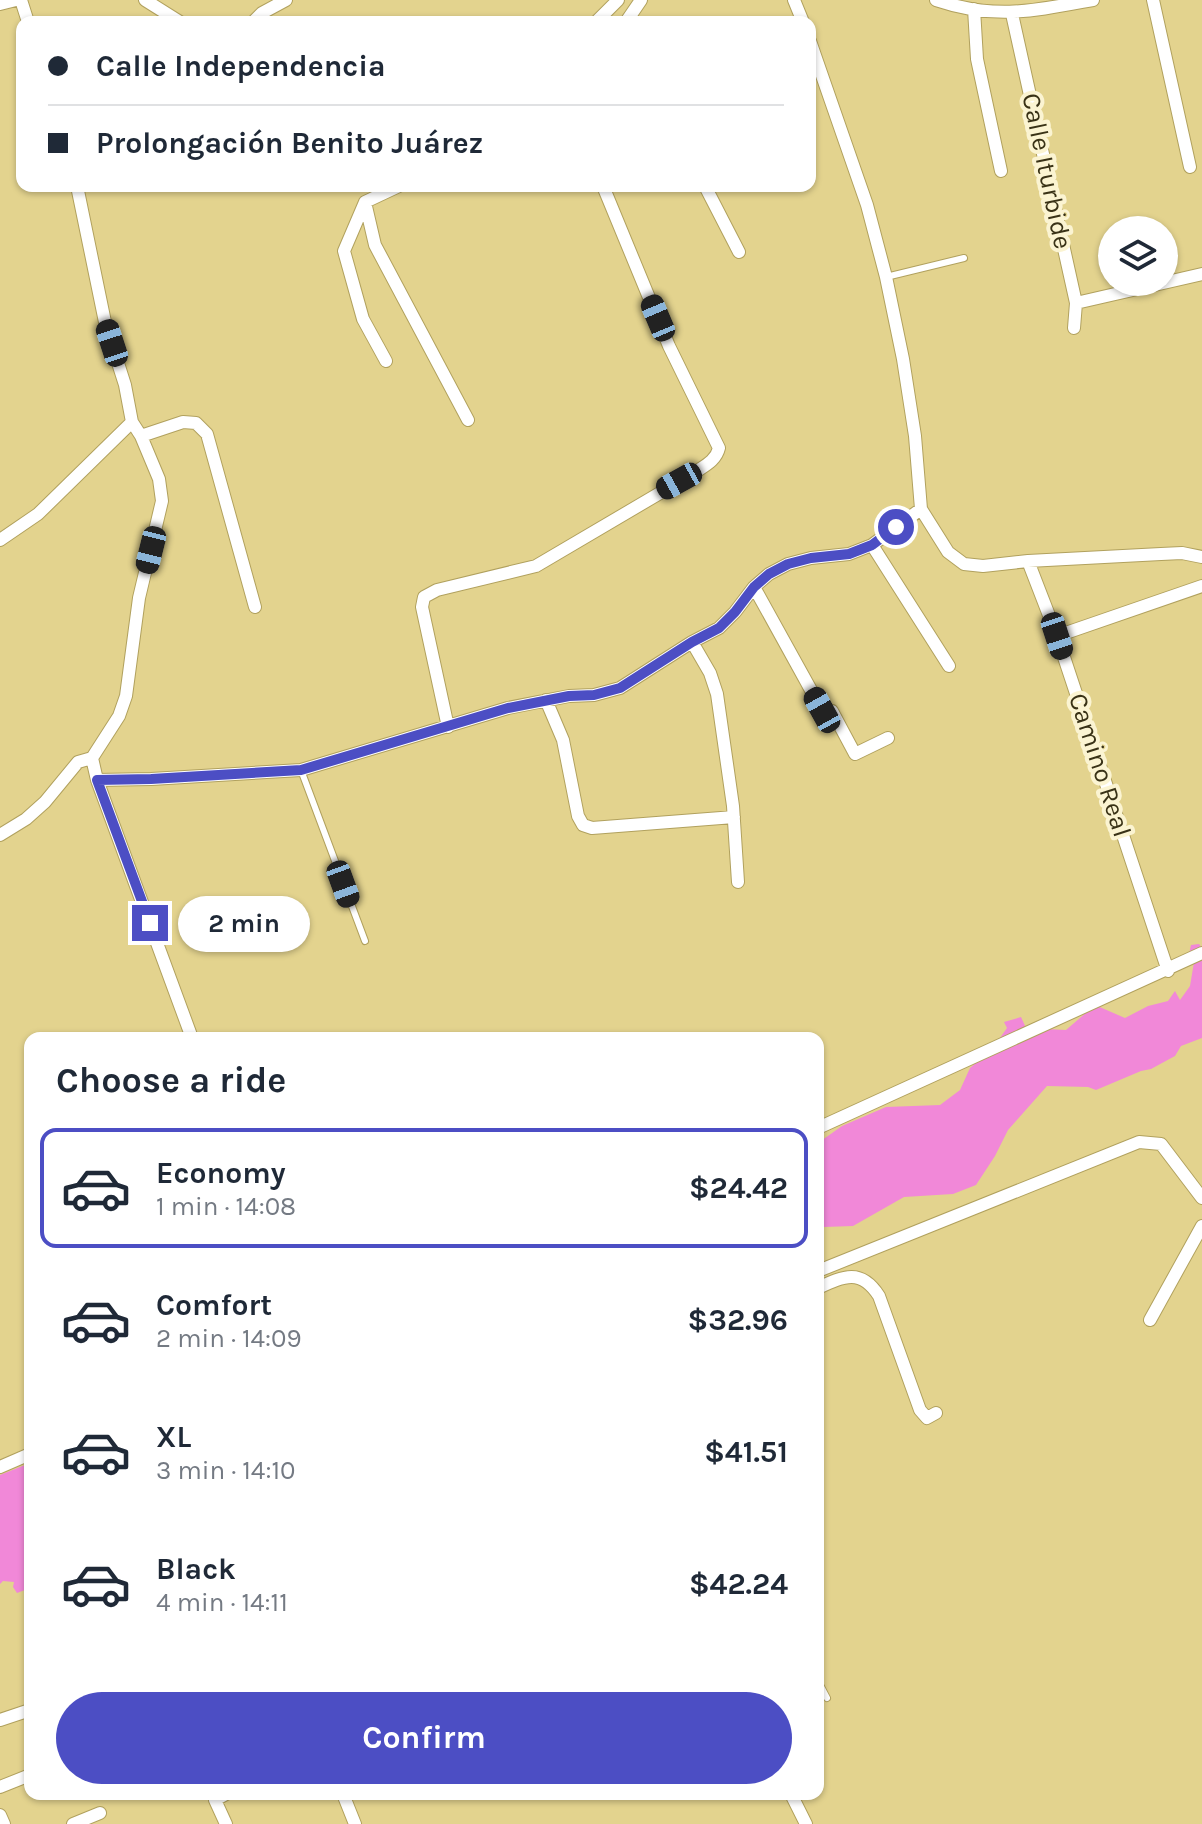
<!DOCTYPE html>
<meta charset="utf-8">
<style>
body{margin:0;font-family:Karla,sans-serif;background:#f2f2f3;color:#1f2937;height:100vh;display:flex;flex-direction:column;font-size:30px;white-space:nowrap}
*{box-sizing:border-box;margin:0}
p{font-size:26px;color:#747a83}
.icon{flex:none;width:44px;height:44px;fill:none;stroke:currentColor;stroke-width:2;stroke-linecap:round;stroke-linejoin:round}
.map{position:relative;flex:1;overflow:hidden}
.side{position:absolute;left:24px;top:1032px;width:800px;height:768px;display:flex;flex-direction:column;background:#fff;border-radius:16px;box-shadow:0 2px 6px #0004}
.side>*{flex:none}
.top-card{position:absolute;left:16px;top:16px;width:800px;height:176px;border-radius:16px;box-shadow:0 2px 6px #0004;display:grid;align-content:center;height:176px;padding:0 32px;background:#fff}
.tools{position:absolute;left:1098px;top:216px;display:grid;gap:16px}
.tools a{display:grid;place-items:center;width:80px;height:80px;border-radius:50%;background:#fff;box-shadow:0 2px 6px #0004;font-size:40px}
.end{position:absolute;width:36px;height:36px;margin:-18px;border:10px solid #4c4ec4;background:#fff;box-shadow:0 0 0 4px #fff}
.from{border-radius:50%}
.bubble{position:absolute;height:56px;border-radius:28px;background:#fff;box-shadow:0 2px 6px #0004;font-size:26px;font-weight:700;line-height:56px;text-align:center}
.car{position:absolute;width:24px;height:48px;margin:-24px -12px;border-radius:10px;box-shadow:0 0 6px 2px #0007;background:linear-gradient(#222 24%,#8ab4d8 0 40%,#222 0 76%,#8ab4d8 0 86%,#222 0)}
.top-card b{display:flex;align-items:center;gap:28px;height:76px;font-size:30px}
.top-card b+b{border-top:2px solid #e0e1e3}
.top-card i{width:20px;height:20px;background:#1f2937}
ul{padding:0;list-style:none}
li{display:flex;align-items:center;gap:24px;height:120px;margin:0 16px 12px;padding:0 16px;border:4px solid transparent;border-radius:16px}
li div{flex:1}
li b{display:block;font-size:30px}
li em{font-style:normal;font-weight:700}
li.current{border-color:#4c4ec4}
li>.icon{width:72px;height:72px;stroke-width:1.5}
h2{padding:0 32px;font-size:36px;line-height:96px}
.cta{display:flex;gap:16px;margin-top:auto;padding:16px 32px}
.cta a{flex:1;height:92px;border-radius:48px;background:#4c4ec4;color:#fff;font-size:32px;font-weight:700;line-height:92px;text-align:center}
.map>svg:first-child{display:block}
</style>
<div class="map">
<svg width="1202" height="1824" viewBox="0 0 1202 1824">
<rect width="100%" height="100%" fill="#e3d38e"/>
<path fill="#f188d8" d="M1199 944 1202 948V1038L1181 1046 1175 1056 1151 1069 1141 1071 1096 1090 1088 1087 1047 1086 1008 1130 995 1156 976 1185 953 1194 904 1197 853 1226 824 1227 818 1237V1143L842 1126 886 1107 940 1105 960 1090 970 1068 992 1049 1007 1028 1004 1022 1021 1017 1026 1028 1066 1030 1095 1005 1125 1018 1148 1006 1168 1001 1175 991 1180 1000 1190 986 1194 962 1189 954 1191 945Z
M30 1463V1588L17 1593 13 1587 14 1582 3 1581 0 1584V1475Z"/>
<g fill="none" stroke-linecap="round" stroke-linejoin="round">
<g stroke="#b1a15e" stroke-width="8">
<path id="lane" d="M886 277 964 258
M301 770 365 941
M818 1681 827 1698"/>
</g>
<g stroke="#b1a15e" stroke-width="14">
<path id="street" d="M21 0 28 22
M145 0 180 22
M794 0 803 22
M936 0C995 20 1033 11 1093 0
M1153 0 1190 167
M0 4 16 0
M974 9 977 59 1001 171
M1012 14 1076 303 1074 328
M253 22 262 13 286 0
M596 22 618 0
M626 22 641 0
M810 41 867 205 886 277 903 359 915 436 921 509 948 552 964 564 983 566 1028 561 1161 554 1182 553 1202 557
M77 186 105 322 125 385 132 422 141 436 159 479 162 501 139 598 126 696 119 716 92 758
M705 186 739 252
M365 202 375 245 468 420
M1076 303 1202 274
M386 361 363 319 344 251 365 202 399 186
M141 436 183 422 196 423 207 434 255 607
M0 540 38 514 132 422
M872 545 949 666
M1028 561 1057 636 1168 971
M754 587 822 710 832 711 855 754 888 738
M1057 636 1202 586
M692 642 710 673 717 694 733 806 738 882
M546 700 563 740 578 816 583 825 592 828 734 817
M448 727 422 607 424 597 437 590 536 566 694 473C704 466 716 461 719 448L669 346 603 186
M92 758 97 780 192 1038
M97 780 151 779 301 770 508 708 569 696 594 695 620 688 692 642 719 628 735 612 754 587 769 574 788 564 811 558 849 554 872 545 921 509
M0 835 26 819 45 802 78 762 92 758
M818 1128 1202 953
M818 1271 1139 1142 1161 1144 1202 1198
M818 1288C844 1276 861 1268 879 1296L920 1410 927 1418 936 1413
M1150 1320 1202 1226
M0 1467 30 1454
M0 1720 30 1710
M0 1787 30 1775
M343 1794 355 1824
M791 1794 806 1824
M0 1815 4 1824
M73 1824 100 1813
M226 1824 215 1800 226 1794"/>
</g>
<use href="#lane" stroke="#fff" stroke-width="6"/>
<use href="#street" stroke="#fff" stroke-width="12"/>
</g>
<g fill="none" stroke-linecap="round" stroke-linejoin="round">
<path stroke="#4c4ec4" stroke-width="10" d="M150 923 97 780 151 779 301 770 508 708 569 696 594 695 620 688 692 642 719 628 735 612 754 587 769 574 788 564 811 558 849 554 872 545 896 527"/>
</g>
<g text-anchor="middle" dominant-baseline="central" stroke-width="8" stroke-linejoin="round" paint-order="stroke">
<g font-size="26" fill="#393216" stroke="#fbf4d2">
<text transform="translate(1047 171) rotate(78)">Calle Iturbide</text>
<text transform="translate(1100 765) rotate(72)">Camino Real</text>
</g>
</g>
</svg>
<div class="tools">
<a><svg class="icon" aria-label="layers" viewBox="0 0 24 24"><path d="M12 4l9 5-9 5-9-5zM3 14l9 5 9-5"/></svg></a>
</div>
<i class="end from" style="left:896px;top:527px"></i>
<i class="end" style="left:150px;top:923px"></i>
<div class="bubble" style="left:178px;top:896px;width:132px">2 min</div>
<i class="car" style="left:658px;top:318px;rotate:337deg"></i>
<i class="car" style="left:112px;top:343px;rotate:342deg"></i>
<i class="car" style="left:679px;top:481px;rotate:241deg"></i>
<i class="car" style="left:151px;top:550px;rotate:194deg"></i>
<i class="car" style="left:1057px;top:636px;rotate:162deg"></i>
<i class="car" style="left:822px;top:710px;rotate:331deg"></i>
<i class="car" style="left:343px;top:884px;rotate:160deg"></i>
<div class="top-card">
<b><i class="from"></i>Calle Independencia</b>
<b><i></i>Prolongación Benito Juárez</b>
</div>
<section class="side">
<h2>Choose a ride</h2>
<ul>
<li class="current"><svg class="icon" aria-label="car" viewBox="0 0 24 24"><path d="M5 17H2v-5l4-1 3-4h7l3 4 3 1v5h-3M9 17h6M6 11h13"/><circle cx="7" cy="17" r="2"/><circle cx="17" cy="17" r="2"/></svg><div><b>Economy</b><p>1 min · 14:08</p></div><em>$24.42</em></li>
<li><svg class="icon" aria-label="car" viewBox="0 0 24 24"><path d="M5 17H2v-5l4-1 3-4h7l3 4 3 1v5h-3M9 17h6M6 11h13"/><circle cx="7" cy="17" r="2"/><circle cx="17" cy="17" r="2"/></svg><div><b>Comfort</b><p>2 min · 14:09</p></div><em>$32.96</em></li>
<li><svg class="icon" aria-label="car" viewBox="0 0 24 24"><path d="M5 17H2v-5l4-1 3-4h7l3 4 3 1v5h-3M9 17h6M6 11h13"/><circle cx="7" cy="17" r="2"/><circle cx="17" cy="17" r="2"/></svg><div><b>XL</b><p>3 min · 14:10</p></div><em>$41.51</em></li>
<li><svg class="icon" aria-label="car" viewBox="0 0 24 24"><path d="M5 17H2v-5l4-1 3-4h7l3 4 3 1v5h-3M9 17h6M6 11h13"/><circle cx="7" cy="17" r="2"/><circle cx="17" cy="17" r="2"/></svg><div><b>Black</b><p>4 min · 14:11</p></div><em>$42.24</em></li>
</ul>
<div class="cta"><a>Confirm</a></div>
</section>
</div>
